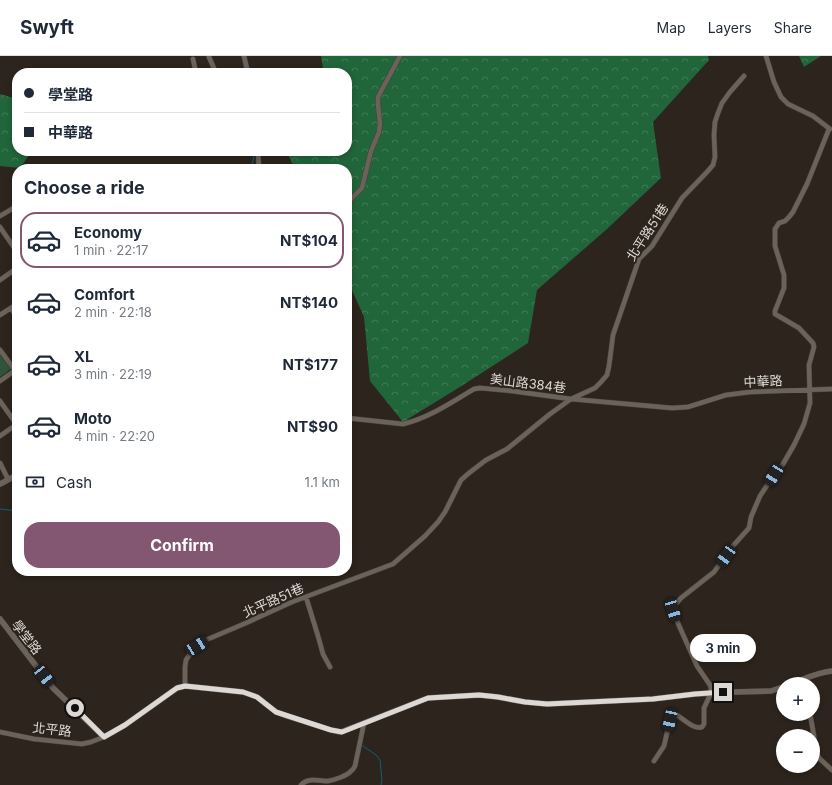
<!DOCTYPE html>
<meta charset="utf-8">
<style>
body{margin:0;font-family:Inter,"Noto Sans TC",sans-serif;background:#f2f2f3;color:#1f2937;height:100vh;display:flex;flex-direction:column;font-size:15px;white-space:nowrap}
*{box-sizing:border-box;margin:0}
p{font-size:13px;color:#747a83}
.icon{flex:none;width:22px;height:22px;fill:none;stroke:currentColor;stroke-width:2;stroke-linecap:round;stroke-linejoin:round}
.map{position:relative;flex:1;overflow:hidden}
.sheet{position:absolute;left:12px;top:108px;width:340px;height:412px;display:flex;flex-direction:column;background:#fff;border-radius:16px;box-shadow:0 2px 6px #0003}
.sheet>*{flex:none}
.hud{position:absolute;left:12px;top:12px;width:340px;height:88px;border-radius:16px;box-shadow:0 2px 6px #0003;display:grid;align-content:center;height:88px;padding:0 12px;background:#fff}
.controls{position:absolute;left:776px;top:621px;display:grid;gap:8px}
.controls a{display:grid;place-items:center;width:44px;height:44px;border-radius:50%;background:#fff;box-shadow:0 2px 6px #0003;font-size:20px}
.end{position:absolute;width:18px;height:18px;margin:-9px;border:5px solid #ddd8d3;background:#111;box-shadow:0 0 0 2px #111}
.from{border-radius:50%}
.bubble{position:absolute;height:28px;border-radius:14px;background:#fff;box-shadow:0 2px 6px #0003;font-size:13px;font-weight:700;line-height:28px;text-align:center}
.car{position:absolute;width:12px;height:24px;margin:-12px -6px;border-radius:5px;box-shadow:0 0 3px 1px #0007;background:linear-gradient(#222 24%,#8ab4d8 0 40%,#222 0 76%,#8ab4d8 0 86%,#222 0)}
.hud b{display:flex;align-items:center;gap:14px;height:38px;font-size:15px}
.hud b+b{border-top:1px solid #e0e1e3}
.hud i{width:10px;height:10px;background:#1f2937}
ul{padding:0;list-style:none}
li{display:flex;align-items:center;gap:12px;height:56px;margin:0 8px 6px;padding:0 4px;border:2px solid transparent;border-radius:16px}
li div{flex:1}
li b{display:block;font-size:15px}
li em{font-style:normal;font-weight:700}
li.selected{border-color:#835672}
li>.icon{width:36px;height:36px;stroke-width:1.5}
h2{padding:0 12px;font-size:18px;line-height:48px}
.pay{display:flex;align-items:center;gap:10px;height:44px;padding:0 12px;font-size:15px}
.pay p{margin-inline-start:auto}
.action{display:flex;gap:8px;margin-top:auto;padding:8px 12px}
.action a{flex:1;height:46px;border-radius:16px;background:#835672;color:#fff;font-size:16px;font-weight:700;line-height:46px;text-align:center}
header{display:flex;align-items:center;gap:24px;box-sizing:border-box;height:56px;padding:0 20px;background:#fff;border-bottom:1px solid #e0e1e3}
header strong{font-size:19px}
nav{display:flex;gap:22px;margin-inline-start:auto;font-size:14px}
.map>svg:first-child{display:block}
</style>
<header>
<strong>Swyft</strong>
<nav><a>Map</a><a>Layers</a><a>Share</a></nav>
</header>
<div class="map">
<svg width="832" height="729" viewBox="0 0 832 729">
<defs>
<pattern id="forest-crowns" width="20" height="18" patternUnits="userSpaceOnUse"><rect width="20" height="18" fill="#21653a"/><path d="M2 6a3 3 0 1 1 6 0M12 15a3 3 0 1 1 6 0" fill="none" stroke="#417a56"/></pattern>
</defs>
<rect width="100%" height="100%" fill="#2c241d"/>
<path fill="url(#forest-crowns)" d="M321 0H708L709 4 653 66 661 122 607 173 537 234 528 287 463 329 403 366 370 325 364 261 347 223V113H295L286 95H347V17H324Z
M799 0H821L804 11Z
M0 38 17 43V95H32L20 112 0 110Z"/>
<path fill="#2f543a" d="M0 299 11 313 0 321Z"/>
<g fill="none" stroke-linecap="round" stroke-linejoin="round">
<path stroke="#125f76" stroke-width="1" d="M242 0 245 17
M252 113V109L255 95
M0 453 17 455
M363 690 376 699 380 704 382 724 381 729"/>
<g stroke="#48423c" stroke-width="5.5">
<path id="minor" d="M244 0 248 17
M766 0 774 26 781 41 788 48 813 60 830 73
M209 1 216 17
M193 3 196 17
M258 95 259 113
M71 113 74 111
M347 153 351 143 362 132 371 95 379 76 380 67 378 49V41L400 0
M0 160 17 150
M0 171 17 196
M0 224 17 212
M11 252 17 261
M0 259 17 248
M0 294 17 317
M0 325 17 313
M0 345 17 369
M347 362 403 368C429 362 452 346 474 333L480 332 512 335 571 343 672 352 688 351 726 339 750 336 832 333
M0 380 17 368
M0 407 8 423
M306 541 318 580 323 598 330 611
M185 630V611L186 604 190 598 197 590 206 584 246 567 292 546 393 508 425 480 438 466 445 456 461 424 469 417 486 404 507 393 550 358 571 343 595 332 601 326 607 319 609 310 613 279 639 203 652 190 682 142 707 116 713 109 715 101 714 79 715 66 718 57 722 47 730 36 744 20
M810 658 814 680V692L816 698 820 703 832 714
M0 676 34 683 82 688 91 686 104 681
M654 705 664 690 670 664 672 659 675 658C683 662 693 674 702 671L704 668V652L711 637V632L710 629 697 610 677 565 673 554 675 549 681 542 714 516 732 491 749 472 751 461 760 440 774 419 783 408 794 389 804 368 810 347 809 309 814 291 813 287 799 272 775 258V255L784 232V219L775 190V173L779 167 785 165 789 161 793 156 807 128 829 73
M301 729C308 721 318 725 328 725 334 724 347 720 351 715 353 714 354 712 355 710L364 667"/>
</g>
<g stroke="#48423c" stroke-width="6">
<path id="tertiary" d="M0 428 17 419
M0 563 53 632 104 681 125 669 177 632 185 630 243 636 257 641 276 656 287 660 331 674 341 676 428 642 479 639 498 641 525 646 547 648 653 643 695 638 734 636 771 635 783 631
M791 628C804 623 818 616 832 615"/>
</g>
<use href="#minor" stroke="#6b625a" stroke-width="4.5"/>
<use href="#tertiary" stroke="#6b625a" stroke-width="5.5"/>
</g>
<g fill="none" stroke-linecap="round" stroke-linejoin="round">
<path stroke="#ddd8d3" stroke-width="5" d="M75 652 104 681 125 669 177 632 185 630 243 636 257 641 276 656 331 674 342 676 428 642 479 639 498 641 525 646 547 648 653 643 695 638 723 636"/>
</g>
<g text-anchor="middle" dominant-baseline="central" stroke-width="4" stroke-linejoin="round" paint-order="stroke">
<g font-size="13" fill="#ddd8d3" stroke="#2c241d">
<text transform="translate(647 176) rotate(-57)">北平路51巷</text>
<text transform="translate(763 325) rotate(-3)">中華路</text>
<text transform="translate(528 327) rotate(7)">美山路384巷</text>
<text transform="translate(273 544) rotate(-24)">北平路51巷</text>
<text transform="translate(27 581) rotate(52)">學堂路</text>
<text transform="translate(52 673) rotate(6)">北平路</text>
</g>
</g>
</svg>
<div class="controls">
<a>+</a>
<a>−</a>
</div>
<i class="end from" style="left:75px;top:652px"></i>
<i class="end" style="left:723px;top:636px"></i>
<div class="bubble" style="left:690px;top:578px;width:66px">3 min</div>
<i class="car" style="left:774px;top:419px;rotate:212deg"></i>
<i class="car" style="left:726px;top:500px;rotate:215deg"></i>
<i class="car" style="left:673px;top:554px;rotate:163deg"></i>
<i class="car" style="left:197px;top:590px;rotate:58deg"></i>
<i class="car" style="left:44px;top:620px;rotate:142deg"></i>
<i class="car" style="left:670px;top:664px;rotate:192deg"></i>
<div class="hud">
<b><i class="from"></i>學堂路</b>
<b><i></i>中華路</b>
</div>
<section class="sheet">
<h2>Choose a ride</h2>
<ul>
<li class="selected"><svg class="icon" aria-label="car" viewBox="0 0 24 24"><path d="M5 17H2v-5l4-1 3-4h7l3 4 3 1v5h-3M9 17h6M6 11h13"/><circle cx="7" cy="17" r="2"/><circle cx="17" cy="17" r="2"/></svg><div><b>Economy</b><p>1 min · 22:17</p></div><em>NT$104</em></li>
<li><svg class="icon" aria-label="car" viewBox="0 0 24 24"><path d="M5 17H2v-5l4-1 3-4h7l3 4 3 1v5h-3M9 17h6M6 11h13"/><circle cx="7" cy="17" r="2"/><circle cx="17" cy="17" r="2"/></svg><div><b>Comfort</b><p>2 min · 22:18</p></div><em>NT$140</em></li>
<li><svg class="icon" aria-label="car" viewBox="0 0 24 24"><path d="M5 17H2v-5l4-1 3-4h7l3 4 3 1v5h-3M9 17h6M6 11h13"/><circle cx="7" cy="17" r="2"/><circle cx="17" cy="17" r="2"/></svg><div><b>XL</b><p>3 min · 22:19</p></div><em>NT$177</em></li>
<li><svg class="icon" aria-label="car" viewBox="0 0 24 24"><path d="M5 17H2v-5l4-1 3-4h7l3 4 3 1v5h-3M9 17h6M6 11h13"/><circle cx="7" cy="17" r="2"/><circle cx="17" cy="17" r="2"/></svg><div><b>Moto</b><p>4 min · 22:20</p></div><em>NT$90</em></li>
</ul>
<div class="pay"><svg class="icon" aria-label="cash" viewBox="0 0 24 24"><path d="M3 7h18v10H3z"/><circle cx="12" cy="12" r="2"/></svg>Cash<p>1.1 km</p></div>
<div class="action"><a>Confirm</a></div>
</section>
</div>
